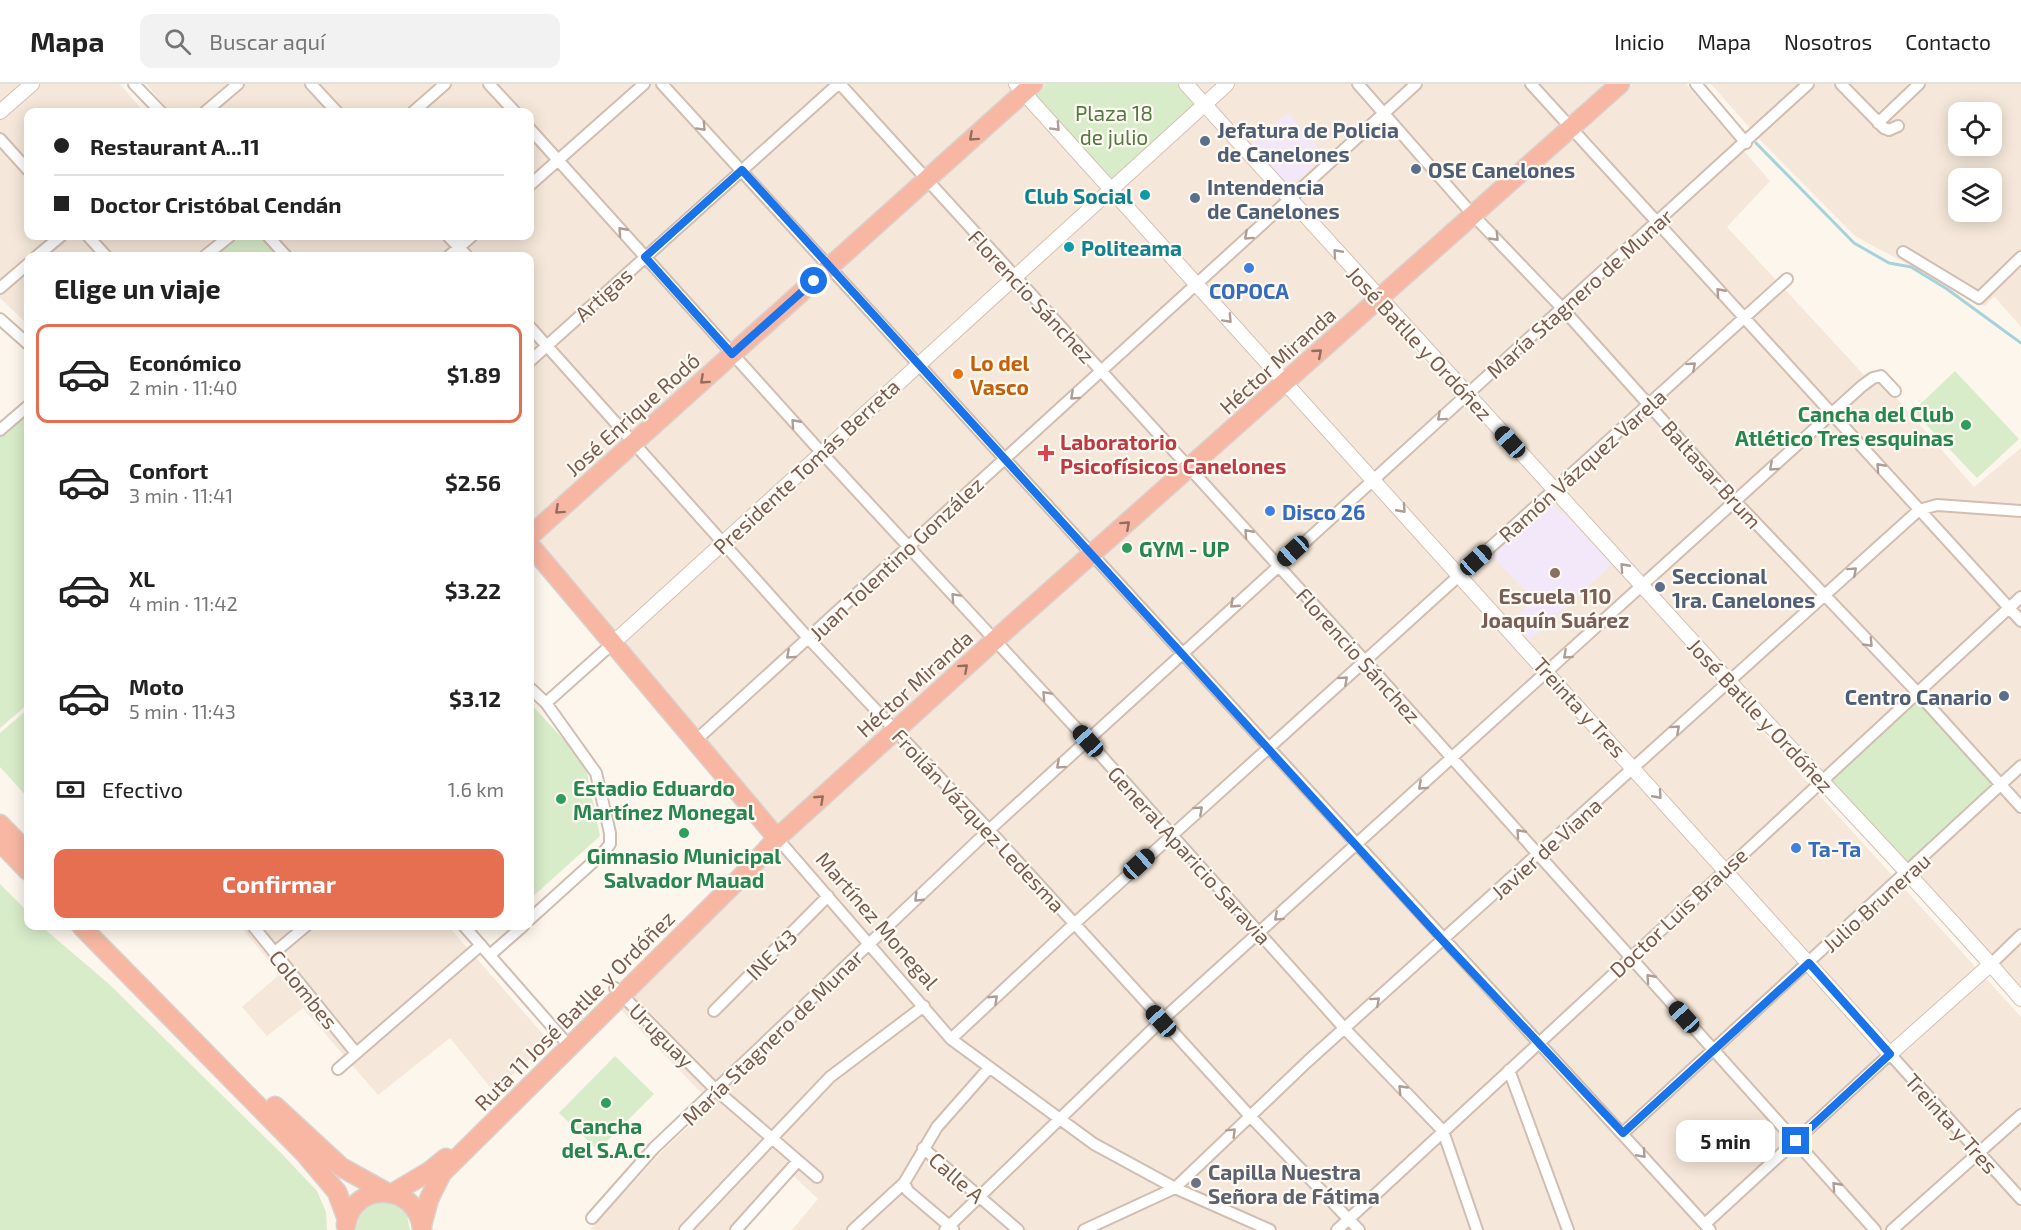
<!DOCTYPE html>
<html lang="es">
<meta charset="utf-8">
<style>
body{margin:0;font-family:"Exo 2",sans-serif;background:#f2f2f2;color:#222;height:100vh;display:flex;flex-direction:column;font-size:22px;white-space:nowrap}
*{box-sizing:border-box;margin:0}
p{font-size:20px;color:#767676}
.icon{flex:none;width:33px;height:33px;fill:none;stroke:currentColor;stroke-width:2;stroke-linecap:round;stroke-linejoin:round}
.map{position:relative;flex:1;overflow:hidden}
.side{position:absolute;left:24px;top:168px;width:510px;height:678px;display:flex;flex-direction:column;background:#fff;border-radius:12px;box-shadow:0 3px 15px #0003}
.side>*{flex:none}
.hud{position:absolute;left:24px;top:24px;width:510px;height:132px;border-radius:12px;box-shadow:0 3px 15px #0003;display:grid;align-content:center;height:132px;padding:0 30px;background:#fff}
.buttons{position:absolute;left:1948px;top:18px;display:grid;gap:12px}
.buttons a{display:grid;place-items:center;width:54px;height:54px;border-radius:12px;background:#fff;box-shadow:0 3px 15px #0003;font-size:30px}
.end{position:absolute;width:27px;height:27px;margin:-14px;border:8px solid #1a73e8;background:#fff;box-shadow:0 0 0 3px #fff}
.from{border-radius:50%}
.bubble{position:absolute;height:42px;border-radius:12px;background:#fff;box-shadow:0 3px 15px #0003;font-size:20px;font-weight:700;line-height:42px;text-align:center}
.car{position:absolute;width:18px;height:36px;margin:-18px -9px;border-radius:8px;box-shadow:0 0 4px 2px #0007;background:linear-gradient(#222 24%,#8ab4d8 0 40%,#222 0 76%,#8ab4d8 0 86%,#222 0)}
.hud b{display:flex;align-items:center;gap:21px;height:57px;font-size:22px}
.hud b+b{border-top:2px solid #e0e0e0}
.hud i{width:15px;height:15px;background:#222}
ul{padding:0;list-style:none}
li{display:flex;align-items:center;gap:18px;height:99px;margin:0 12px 9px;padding:0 18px;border:3px solid transparent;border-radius:12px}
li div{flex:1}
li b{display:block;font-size:22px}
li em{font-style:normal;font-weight:700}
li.current{border-color:#e76f51}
li>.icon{width:54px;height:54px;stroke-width:1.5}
h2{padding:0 30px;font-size:27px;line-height:72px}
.pay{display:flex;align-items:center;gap:15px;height:66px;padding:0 30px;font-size:22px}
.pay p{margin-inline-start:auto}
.button{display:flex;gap:12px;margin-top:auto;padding:12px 30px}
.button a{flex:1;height:69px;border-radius:12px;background:#e76f51;color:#fff;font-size:24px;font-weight:700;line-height:69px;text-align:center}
header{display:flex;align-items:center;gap:36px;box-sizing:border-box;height:84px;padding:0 30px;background:#fff;border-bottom:2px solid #e0e0e0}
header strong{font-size:28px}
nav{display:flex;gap:33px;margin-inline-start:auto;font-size:21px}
.search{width:420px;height:54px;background:#f2f2f2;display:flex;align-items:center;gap:15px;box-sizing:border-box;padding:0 21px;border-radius:12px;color:#767676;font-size:22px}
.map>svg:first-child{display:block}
</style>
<header>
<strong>Mapa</strong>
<div class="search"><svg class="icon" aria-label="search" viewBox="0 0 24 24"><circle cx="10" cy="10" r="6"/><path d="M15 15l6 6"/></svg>Buscar aquí</div>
<nav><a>Inicio</a><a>Mapa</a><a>Nosotros</a><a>Contacto</a></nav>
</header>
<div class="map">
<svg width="2021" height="1146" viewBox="0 0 2021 1146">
<rect width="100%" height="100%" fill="#fdf6ec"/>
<path fill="#f5e8da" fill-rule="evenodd" d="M0 0H120L144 28H28V152H219L194 172H28V241L0 214Z
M146 0H1178L1370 214 780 743 530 449V172H294L276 152H530V28H170Z
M1194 0H1609L1378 206Z
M1633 0H1686L1770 97 1727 143 1864 291 1872 286 1974 403 2021 364V903L1391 218Z
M1711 0H2021V243L1994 212 1985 222 1855 152 1763 59ZM1959 28H1992V62H1959ZM1959 94H1992V128H1959Z
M1379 228 1618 482 1799 689 2021 933V1146H792L818 1115 785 1084 730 1146H590L667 1062 713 1021 620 925 792 750Z
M240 842H448L549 957 494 1008 450 954 378 1011 303 924 267 952 242 923 280 890Z"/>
<path fill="#f3e8fa" d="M1288 29 1325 71 1289 104 1250 61Z
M1553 421 1562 430 1564 428 1612 480 1530 556 1512 537 1533 515 1492 472 1541 427 1544 429Z"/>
<path fill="#d8ecc9" d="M1047 0H1177L1195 19 1112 96 1034 12Z
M236 152H261L279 172H211Z
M1955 287 2019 355 1977 394 1913 327Z
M28 328V620L0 644V353Z
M1915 613 1997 702 1909 783 1827 694Z
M530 619 585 679 600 752 530 815Z
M28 625V714L0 683V649Z
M0 800 28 828V842H41L109 900 283 1071 317 1107 326 1128 327 1146H0Z
M615 972 654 1010 598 1066 559 1029Z
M388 1112 406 1127 410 1146H356C360 1124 368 1120 388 1112Z"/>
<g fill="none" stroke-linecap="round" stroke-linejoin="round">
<path stroke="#a5d3da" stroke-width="3" d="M1756 59 1854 159 1889 179 1911 183 1947 205 2021 259"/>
<g stroke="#d1beb0" stroke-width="14">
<path id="street" d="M134 0 161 28
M311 0 337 28
M489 0 515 28
M662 0 1710 1146
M840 0 1365 577 1875 1146
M1358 0 1473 131 1562 224 1735 417 1916 607 2021 723
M1531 0 2021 537
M1696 0 1746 59
M1841 0 1884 44 1889 46 1898 42
M205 28 238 0
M413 28 445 0
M1878 39 1919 0
M530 45 821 368 1088 657 1345 945 1443 1047 1477 1146
M0 55 28 86
M530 101 644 0
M88 152 106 172
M268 152 286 172
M448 152 467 172
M1903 168 1979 214 2021 173
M37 172 61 152
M205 172 230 152
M449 172 472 152
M0 204 28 180
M0 235 28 260
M530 243 809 555 989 746 1249 1031 1359 1146
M530 277 838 0
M0 346 28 322
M530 604 546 619 596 689 610 749V760L603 769 530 835
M546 619 612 560
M695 657 1416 0
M777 754 951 955 1094 1060 1175 1104 1270 1146
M253 842 356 969
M464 842 570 963
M275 868 306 842
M490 871 523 842
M1991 880 2021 851
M615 904 716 1006 817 1093
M714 927 828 812
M951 955 1074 840 1787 195
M338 985 481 861
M1509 986 1568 1146
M1623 1049 2021 682
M923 1064 1018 1146
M904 1099 908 1107 953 1145
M592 1134 654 1064 989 746 1808 0
M1705 1140 1890 970 2021 1115
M685 1146 830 993 924 922
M736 1146 798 1077
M853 1146 904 1099 937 1043 989 984
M945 1146 1161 937 1862 302 1873 294 1881 292 1895 307
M1084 1146 1175 1104 1308 977 1919 426 1937 421 2021 427
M1337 1146 2021 513
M1892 1146 2021 1031"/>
</g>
<g stroke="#d6c0b0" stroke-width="16">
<path id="secondary" d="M1016 0 1890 970 1991 880
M1186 0C1366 198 1545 397 1726 594 1824 701 1926 805 2021 915
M0 28 32 0
M612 560 1227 0"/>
</g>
<g stroke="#dad1cd" stroke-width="21">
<path id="highway" d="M530 452 1033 0
M530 461 777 754
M0 740 28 769
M0 758 28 787
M81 842 305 1070 337 1108 347 1135
M275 1022 341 1083 386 1108
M393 1109 430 1087 446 1074
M346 1141C354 1095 417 1100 422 1144
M422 1141 429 1115 442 1089 749 785 777 754 995 556 1620 0"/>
</g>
<use href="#street" stroke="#fff" stroke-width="10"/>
<use href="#secondary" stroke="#fff" stroke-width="14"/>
<use href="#highway" stroke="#f7b7a3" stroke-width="18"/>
</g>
<defs><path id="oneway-chevron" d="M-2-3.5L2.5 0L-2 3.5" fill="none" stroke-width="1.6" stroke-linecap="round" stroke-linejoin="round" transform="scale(1.5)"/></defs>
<g stroke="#af9d94">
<use href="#oneway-chevron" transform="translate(702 43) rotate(47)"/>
<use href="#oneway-chevron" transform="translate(1056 43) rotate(47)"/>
<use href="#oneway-chevron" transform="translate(622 147) rotate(-132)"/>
<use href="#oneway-chevron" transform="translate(1248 152) rotate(138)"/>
<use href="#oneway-chevron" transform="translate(1495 153) rotate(46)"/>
<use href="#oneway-chevron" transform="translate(1337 169) rotate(-132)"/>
<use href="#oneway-chevron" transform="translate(1720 208) rotate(-132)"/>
<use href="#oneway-chevron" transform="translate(1228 235) rotate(47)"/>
<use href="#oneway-chevron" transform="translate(1692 282) rotate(-42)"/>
<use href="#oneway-chevron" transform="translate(1074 312) rotate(138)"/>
<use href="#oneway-chevron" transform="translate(1441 333) rotate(138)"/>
<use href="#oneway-chevron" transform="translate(795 339) rotate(-132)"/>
<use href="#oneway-chevron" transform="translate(1773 383) rotate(138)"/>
<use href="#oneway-chevron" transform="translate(1880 383) rotate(-132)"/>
<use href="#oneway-chevron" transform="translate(1402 425) rotate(48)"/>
<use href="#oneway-chevron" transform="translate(1248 449) rotate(-132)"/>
<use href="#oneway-chevron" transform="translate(1624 483) rotate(-132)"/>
<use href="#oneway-chevron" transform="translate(1853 487) rotate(-42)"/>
<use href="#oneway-chevron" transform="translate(955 513) rotate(-133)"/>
<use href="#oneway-chevron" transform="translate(1234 520) rotate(137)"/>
<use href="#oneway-chevron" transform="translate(1869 559) rotate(46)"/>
<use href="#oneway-chevron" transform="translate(790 571) rotate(138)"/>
<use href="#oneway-chevron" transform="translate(1567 571) rotate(138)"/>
<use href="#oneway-chevron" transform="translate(1344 596) rotate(-42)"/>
<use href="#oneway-chevron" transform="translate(1046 611) rotate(-133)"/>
<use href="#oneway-chevron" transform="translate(1676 645) rotate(-42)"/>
<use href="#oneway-chevron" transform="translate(1060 681) rotate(138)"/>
<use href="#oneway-chevron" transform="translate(1422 702) rotate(138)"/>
<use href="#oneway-chevron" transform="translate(1658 711) rotate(48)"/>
<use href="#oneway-chevron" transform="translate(1199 726) rotate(-42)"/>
<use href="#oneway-chevron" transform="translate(1520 749) rotate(-132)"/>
<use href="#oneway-chevron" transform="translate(918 814) rotate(136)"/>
<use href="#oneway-chevron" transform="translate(1278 833) rotate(138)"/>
<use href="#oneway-chevron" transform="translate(1650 894) rotate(-132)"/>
<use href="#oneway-chevron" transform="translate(994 915) rotate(-43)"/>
<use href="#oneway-chevron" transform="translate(1376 917) rotate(-42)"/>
<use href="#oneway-chevron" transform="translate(1402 1005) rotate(-134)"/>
<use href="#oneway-chevron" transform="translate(1232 1048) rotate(-45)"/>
<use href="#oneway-chevron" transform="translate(1642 1070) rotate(48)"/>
<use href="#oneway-chevron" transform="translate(1836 1102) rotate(-132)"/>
</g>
<g stroke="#936e5e">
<use href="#oneway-chevron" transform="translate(973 53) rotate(138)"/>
<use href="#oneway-chevron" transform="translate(1318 269) rotate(-41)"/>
<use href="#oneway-chevron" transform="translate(704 296) rotate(138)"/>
<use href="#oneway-chevron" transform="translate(559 426) rotate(138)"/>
<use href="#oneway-chevron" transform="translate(1126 441) rotate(-42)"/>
<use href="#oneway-chevron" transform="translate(964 584) rotate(-42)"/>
<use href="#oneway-chevron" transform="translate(820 715) rotate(-43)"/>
</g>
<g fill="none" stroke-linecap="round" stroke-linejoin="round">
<path stroke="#1a73e8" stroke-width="8" d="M814 197 732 270 645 173 742 86 1443 857 1623 1049 1809 879 1890 970 1796 1057"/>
</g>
<g fill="#5c6f8a" stroke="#fffaf3" stroke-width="2">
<circle cx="1205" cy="57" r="6"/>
<circle cx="1416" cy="85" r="6"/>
<circle cx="1195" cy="114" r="6"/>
<circle cx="1660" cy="503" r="6"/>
<circle cx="2004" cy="612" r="6"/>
</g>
<g fill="#0f9aa8" stroke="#fffaf3" stroke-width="2">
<circle cx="1145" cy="111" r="6"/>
<circle cx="1069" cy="163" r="6"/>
</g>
<g fill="#3f7fe0" stroke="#fffaf3" stroke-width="2">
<circle cx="1249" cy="184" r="6"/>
<circle cx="1270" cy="427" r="6"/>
<circle cx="1796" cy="764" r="6"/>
</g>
<circle fill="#e8710a" stroke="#fffaf3" stroke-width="2" cx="958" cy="290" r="6"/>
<g fill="#2e9e5b" stroke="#fffaf3" stroke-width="2">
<circle cx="1966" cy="341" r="6"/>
<circle cx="1127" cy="464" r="6"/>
<circle cx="561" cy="715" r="6"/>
<circle cx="684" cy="749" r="6"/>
<circle cx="606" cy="1019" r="6"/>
</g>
<path fill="#e0444e" stroke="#fffaf3" stroke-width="2" d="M1043 360h6v6h6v6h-6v6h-6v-6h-6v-6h6z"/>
<circle fill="#8d6e63" stroke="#fffaf3" stroke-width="2" cx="1555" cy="489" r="6"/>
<circle fill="#6b7280" stroke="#fffaf3" stroke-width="2" cx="1196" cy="1099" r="6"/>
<g text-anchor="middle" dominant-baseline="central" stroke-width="4.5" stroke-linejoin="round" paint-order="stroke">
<g font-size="21" fill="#537a41" stroke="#fffaf3">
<text x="1114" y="28">Plaza 18<tspan x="1114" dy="24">de julio</tspan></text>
</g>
<g font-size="21" font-weight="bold" fill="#4e5e75" stroke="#fffaf3" text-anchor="start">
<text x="1217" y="45">Jefatura de Policia<tspan x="1217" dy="24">de Canelones</tspan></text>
<text x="1428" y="85">OSE Canelones</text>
<text x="1207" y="102">Intendencia<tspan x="1207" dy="24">de Canelones</tspan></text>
<text x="1672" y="491">Seccional<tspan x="1672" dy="24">1ra. Canelones</tspan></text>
<text x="1992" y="612" text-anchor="end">Centro Canario</text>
</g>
<g font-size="21" font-weight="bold" fill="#0d838f" stroke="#fffaf3" text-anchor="end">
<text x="1133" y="111">Club Social</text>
<text x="1081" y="163" text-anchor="start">Politeama</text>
</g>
<g font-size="21" font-weight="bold" fill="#366cbe" stroke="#fffaf3" text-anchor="start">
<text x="1249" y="206" text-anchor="middle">COPOCA</text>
<text x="1282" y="427">Disco 26</text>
<text x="1808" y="764">Ta-Ta</text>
</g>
<g font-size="21" fill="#7a5c4d" stroke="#fffaf3">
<text transform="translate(1579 209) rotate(-42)">María Stagnero de Munar</text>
<text transform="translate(603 210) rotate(-42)">Artigas</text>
<text transform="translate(1032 212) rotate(47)">Florencio Sánchez</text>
<text transform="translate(1420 259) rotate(47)">José Batlle y Ordóñez</text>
<text transform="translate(1277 276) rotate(-42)">Héctor Miranda</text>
<text transform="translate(632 330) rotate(-42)">José Enrique Rodó</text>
<text transform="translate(1582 381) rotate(-42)">Ramón Vázquez Varela</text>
<text transform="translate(806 382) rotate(-43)">Presidente Tomás Berreta</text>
<text transform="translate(1712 390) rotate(48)">Baltasar Brum</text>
<text transform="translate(896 474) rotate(-43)">Juan Tolentino González</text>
<text transform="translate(1359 571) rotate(48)">Florencio Sánchez</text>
<text transform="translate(914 599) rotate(-42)">Héctor Miranda</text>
<text transform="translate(1580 623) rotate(48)">Treinta y Tres</text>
<text transform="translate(1761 631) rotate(47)">José Batlle y Ordóñez</text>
<text transform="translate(979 736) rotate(47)">Froilán Vázquez Ledesma</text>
<text transform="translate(1546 764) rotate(-42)">Javier de Viana</text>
<text transform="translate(1190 771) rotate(48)">General Aparicio Saravia</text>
<text transform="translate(1876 818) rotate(-42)">Julio Brunerau</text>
<text transform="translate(1678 828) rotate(-43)">Doctor Luis Brause</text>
<text transform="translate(878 836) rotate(49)">Martínez Monegal</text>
<text transform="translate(771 870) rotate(-45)">INE 43</text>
<text transform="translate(304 905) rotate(51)">Colombes</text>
<text transform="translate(574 926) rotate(-45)">Ruta 11 José Batlle y Ordóñez</text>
<text transform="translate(662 951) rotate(45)">Uruguay</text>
<text transform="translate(772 953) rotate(-44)">María Stagnero de Munar</text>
<text transform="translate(1952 1039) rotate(48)">Treinta y Tres</text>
<text transform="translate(957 1093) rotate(41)">Calle A</text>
</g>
<g font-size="21" font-weight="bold" fill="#c56008" stroke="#fffaf3" text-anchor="start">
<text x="970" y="278">Lo del<tspan x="970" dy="24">Vasco</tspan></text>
</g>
<g font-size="21" font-weight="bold" fill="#27864d" stroke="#fffaf3" text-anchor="start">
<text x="1954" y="329" text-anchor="end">Cancha del Club<tspan x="1954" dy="24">Atlético Tres esquinas</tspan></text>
<text x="1139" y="464">GYM - UP</text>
<text x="573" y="703">Estadio Eduardo<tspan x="573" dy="24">Martínez Monegal</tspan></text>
<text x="684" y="771" text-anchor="middle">Gimnasio Municipal<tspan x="684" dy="24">Salvador Mauad</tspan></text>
<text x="606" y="1041" text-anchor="middle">Cancha<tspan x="606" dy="24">del S.A.C.</tspan></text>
</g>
<g font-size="21" font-weight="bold" fill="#be3a42" stroke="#fffaf3" text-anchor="start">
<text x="1060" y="357">Laboratorio<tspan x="1060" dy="24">Psicofísicos Canelones</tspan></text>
</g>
<g font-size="21" font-weight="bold" fill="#785e54" stroke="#fffaf3">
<text x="1555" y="511">Escuela 110<tspan x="1555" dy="24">Joaquín Suárez</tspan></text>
</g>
<g font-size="21" font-weight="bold" fill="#5b616d" stroke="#fffaf3" text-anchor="start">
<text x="1208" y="1087">Capilla Nuestra<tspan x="1208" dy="24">Señora de Fátima</tspan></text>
</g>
</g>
</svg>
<div class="buttons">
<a><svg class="icon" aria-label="locate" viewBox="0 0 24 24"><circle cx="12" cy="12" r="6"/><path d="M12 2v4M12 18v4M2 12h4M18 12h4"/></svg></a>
<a><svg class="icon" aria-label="layers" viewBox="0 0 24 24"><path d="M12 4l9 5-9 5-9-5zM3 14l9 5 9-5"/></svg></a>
</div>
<i class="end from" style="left:814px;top:197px"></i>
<i class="end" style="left:1796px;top:1057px"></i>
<div class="bubble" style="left:1676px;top:1036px;width:99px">5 min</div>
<i class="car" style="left:1510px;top:358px;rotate:318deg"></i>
<i class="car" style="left:1293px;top:467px;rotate:228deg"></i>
<i class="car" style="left:1476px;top:476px;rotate:48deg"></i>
<i class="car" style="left:1088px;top:657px;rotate:318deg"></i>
<i class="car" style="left:1139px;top:780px;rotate:48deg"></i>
<i class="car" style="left:1684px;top:933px;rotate:318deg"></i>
<i class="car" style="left:1161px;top:937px;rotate:318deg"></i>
<div class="hud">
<b><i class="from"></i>Restaurant A...11</b>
<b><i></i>Doctor Cristóbal Cendán</b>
</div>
<section class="side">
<h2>Elige un viaje</h2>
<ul>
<li class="current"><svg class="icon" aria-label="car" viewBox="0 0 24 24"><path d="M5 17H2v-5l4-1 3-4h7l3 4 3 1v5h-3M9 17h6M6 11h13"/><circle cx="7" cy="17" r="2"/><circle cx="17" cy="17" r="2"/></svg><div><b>Económico</b><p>2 min · 11:40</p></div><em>$1.89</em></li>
<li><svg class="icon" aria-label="car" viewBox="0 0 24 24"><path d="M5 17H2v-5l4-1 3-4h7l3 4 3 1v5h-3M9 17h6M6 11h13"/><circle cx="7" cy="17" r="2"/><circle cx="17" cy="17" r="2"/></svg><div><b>Confort</b><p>3 min · 11:41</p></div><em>$2.56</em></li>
<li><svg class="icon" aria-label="car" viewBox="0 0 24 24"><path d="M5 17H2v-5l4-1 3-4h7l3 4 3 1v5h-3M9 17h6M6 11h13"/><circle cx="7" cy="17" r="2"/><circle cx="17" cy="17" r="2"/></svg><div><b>XL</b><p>4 min · 11:42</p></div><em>$3.22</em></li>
<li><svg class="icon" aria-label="car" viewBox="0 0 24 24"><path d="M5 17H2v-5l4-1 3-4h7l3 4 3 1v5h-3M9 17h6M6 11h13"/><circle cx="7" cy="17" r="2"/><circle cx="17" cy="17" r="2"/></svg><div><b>Moto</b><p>5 min · 11:43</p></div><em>$3.12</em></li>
</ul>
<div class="pay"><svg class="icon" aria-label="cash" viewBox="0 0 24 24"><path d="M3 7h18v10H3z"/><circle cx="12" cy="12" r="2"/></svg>Efectivo<p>1.6 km</p></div>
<div class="button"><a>Confirmar</a></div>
</section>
</div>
